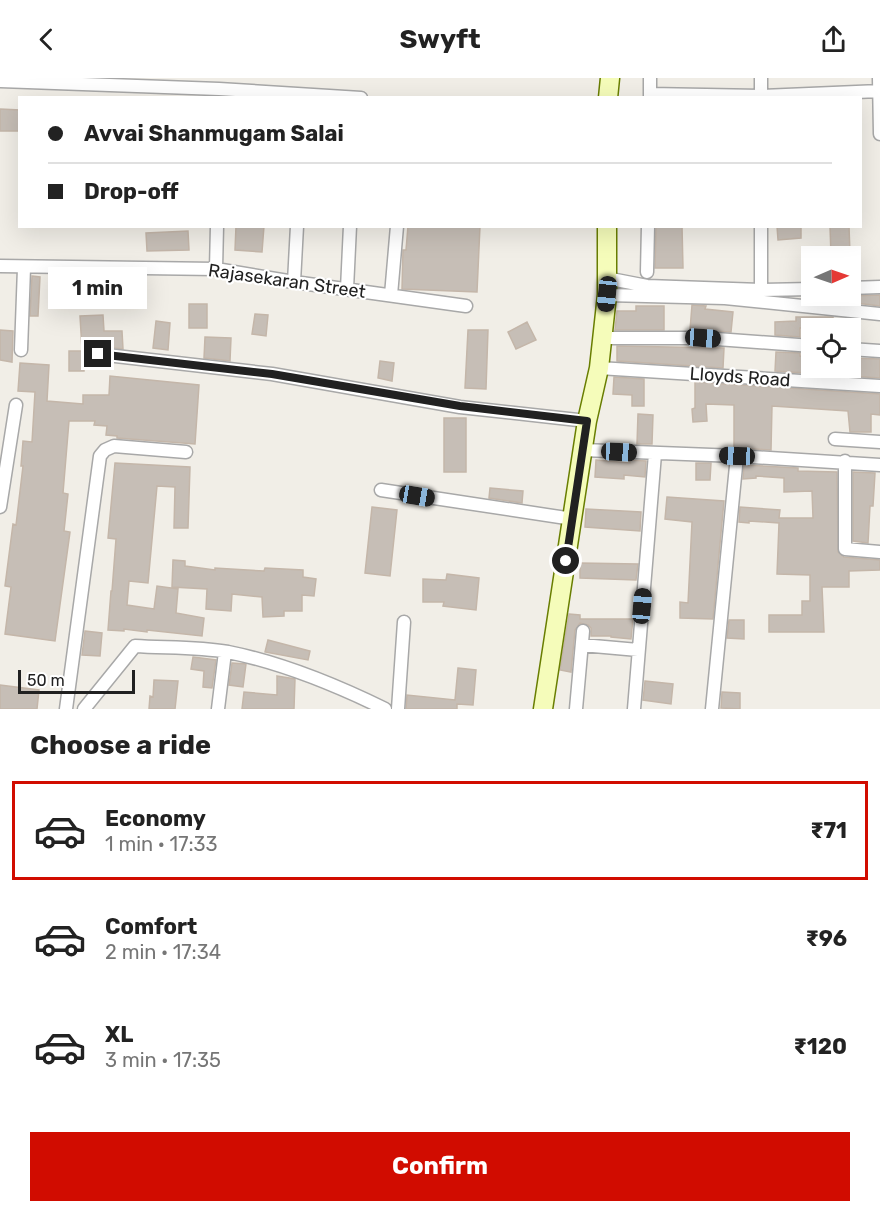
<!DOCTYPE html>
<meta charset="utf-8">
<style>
body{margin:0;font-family:Rubik,sans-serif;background:#f6f6f6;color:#222;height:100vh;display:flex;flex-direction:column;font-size:22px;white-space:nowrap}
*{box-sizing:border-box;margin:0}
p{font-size:20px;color:#767676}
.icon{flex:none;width:33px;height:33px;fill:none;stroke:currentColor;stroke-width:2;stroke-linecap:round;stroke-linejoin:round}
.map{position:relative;height:631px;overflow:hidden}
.side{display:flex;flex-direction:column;background:#fff;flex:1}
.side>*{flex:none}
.hud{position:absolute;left:18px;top:18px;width:844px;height:132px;border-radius:0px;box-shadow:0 6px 24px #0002;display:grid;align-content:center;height:132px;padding:0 30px;background:#fff}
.needle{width:39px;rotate:88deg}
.tools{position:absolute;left:801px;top:168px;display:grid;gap:12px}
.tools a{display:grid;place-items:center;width:60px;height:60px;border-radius:0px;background:#fff;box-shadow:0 6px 24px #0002;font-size:30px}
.scale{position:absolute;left:18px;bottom:15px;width:117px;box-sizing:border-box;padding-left:6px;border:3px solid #212121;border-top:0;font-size:16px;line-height:21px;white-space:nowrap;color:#212121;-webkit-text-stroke:4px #fff;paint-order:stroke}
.end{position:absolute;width:27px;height:27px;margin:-14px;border:8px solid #212121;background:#fff;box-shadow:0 0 0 3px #fff}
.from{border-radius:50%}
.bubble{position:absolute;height:42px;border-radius:0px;background:#fff;box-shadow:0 6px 24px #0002;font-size:20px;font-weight:700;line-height:42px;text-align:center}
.car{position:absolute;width:18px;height:36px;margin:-18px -9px;border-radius:8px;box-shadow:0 0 4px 2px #0007;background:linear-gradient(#222 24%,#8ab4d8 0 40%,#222 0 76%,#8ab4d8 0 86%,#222 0)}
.hud b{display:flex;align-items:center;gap:21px;height:57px;font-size:22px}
.hud b+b{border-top:2px solid #e0e0e0}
.hud i{width:15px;height:15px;background:#222}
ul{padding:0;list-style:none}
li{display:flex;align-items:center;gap:18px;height:99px;margin:0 12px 9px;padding:0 18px;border:3px solid transparent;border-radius:0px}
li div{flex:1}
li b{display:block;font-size:22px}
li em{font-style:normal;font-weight:700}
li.selected{border-color:#d10c00}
li>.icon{width:54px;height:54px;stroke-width:1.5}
h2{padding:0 30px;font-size:27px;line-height:72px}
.action{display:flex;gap:12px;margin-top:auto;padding:12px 30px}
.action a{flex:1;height:69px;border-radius:0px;background:#d10c00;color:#fff;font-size:24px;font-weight:700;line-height:69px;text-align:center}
header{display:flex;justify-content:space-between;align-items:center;height:78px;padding:0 30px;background:#fff;font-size:27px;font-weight:700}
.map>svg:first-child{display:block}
</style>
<header><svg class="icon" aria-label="back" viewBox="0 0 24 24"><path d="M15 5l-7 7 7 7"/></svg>Swyft<svg class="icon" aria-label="share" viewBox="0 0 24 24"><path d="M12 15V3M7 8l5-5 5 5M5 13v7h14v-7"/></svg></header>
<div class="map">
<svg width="880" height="631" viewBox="0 0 880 631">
<rect width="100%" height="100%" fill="#f1eee7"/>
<path fill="#c6beb6" stroke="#c4b6a9" stroke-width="1.5" d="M0 31 20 32V53H0Z
M236 148H264L262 174 235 172Z
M408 148H480L477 214 402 211 403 172H406Z
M656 148H682L683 190H655Z
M777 148H801V160L778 162Z
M830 148H849L850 176 831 177Z
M188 153 189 172 147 173 146 155Z
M32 198 40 199 38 238H30Z
M880 217V228L848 224V218Z
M189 226H207V250H189Z
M692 227 706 228 705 231 733 234 731 254 690 252Z
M636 228H664V252H615L617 233H636Z
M255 236 268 237 266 258 252 256Z
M103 237 104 253H122L123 271 98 268 92 271H82L80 238Z
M796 239H833V250H800V259L775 257V244L796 243Z
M156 243 170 245 168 272 153 270Z
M527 244 536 262 516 271 508 254Z
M0 252 13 253 12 284 0 282Z
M468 252H488L486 311 465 310Z
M205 259 231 260 230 283 204 280Z
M617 268 724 270 723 290 617 283Z
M69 273H84V293H69Z
M776 274 800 275V278L812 279V290H850V280L880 281V300L775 293Z
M380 283 394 285 392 303 378 300Z
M20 285 49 287 47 323 83 326V317H109L110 298 199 307 195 366 117 360V358L106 357 107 348 94 347 95 343H69L63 415 68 416 64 453 70 454 55 563 5 556 11 509 5 508 13 446 16 447 23 388H21L23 363 32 364 35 314 18 313Z
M614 299 644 301V328H632V317L613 316Z
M695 304 880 316V337L871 336V354H850L848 333 772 328 771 372 734 370V327L706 326 707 343 693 344 692 331 695 330Z
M638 336 653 337 652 366H637Z
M444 340H466V394H444Z
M596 382 630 385V382L646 383 645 399 624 397V401L595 399Z
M115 385 190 389 188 450H174L175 409 157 408 148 505 129 503 127 527 154 531 157 508 178 511 176 535 204 540 202 558 147 552V554L124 551V553L108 552 111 513H112L116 461 108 460Z
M696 385H711L710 402H696Z
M744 387 798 390V393L837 394 838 474 844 479 880 482V492L849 493V509H822L824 554H769V537H802V523H810V497L777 496 779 445 749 443V445L739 444 740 429 780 432 779 440H813L812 413 784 414V400L756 398V400L743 401Z
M853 394 875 395 873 428H870L868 465 853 463Z
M490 410 523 413 522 425 489 420Z
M667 419 724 423 713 541 680 540V524L688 525 692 444 665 441Z
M372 429 397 432 390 498 365 495Z
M586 431 641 434 640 453 585 449Z
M173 482 185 483V488L215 492V490L264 493 265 490 303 492V499L316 501 314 518 302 517V533H284V538L263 539 262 519 232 516 231 533 206 531 207 511 172 509Z
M580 485 638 486 636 502 580 500Z
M447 496 479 500 476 532 443 528 444 524H423V501L446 502Z
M569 536 580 537V541H633L631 561 611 559V558H591V550L588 547 580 545 575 552 571 594 560 592Z
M729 542H744V561L727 560Z
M85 553 102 555 100 578 82 577Z
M268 562 310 573 308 582 265 574Z
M193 579 216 582 212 610 203 609 204 593 191 591Z
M232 585 246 586 243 609 229 607Z
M458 590 476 592 473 627 457 626V631H406L407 617 455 622Z
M277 598 295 601 294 631H242L244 614 277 617Z
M154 602 178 603 175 631H149L150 618 153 619Z
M645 603 673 606 671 626 643 622Z
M0 607 39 612 37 631H0Z
M722 614 740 615V631L721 630Z"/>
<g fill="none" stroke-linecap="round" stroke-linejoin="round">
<g stroke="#a8a8a8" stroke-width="15">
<path id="street" d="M879 0 880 56
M0 3 219 11 361 20
M650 16 761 18 880 13
M650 20V0
M761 20V0
M761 148V212
M0 188 216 191 294 204 466 228
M216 191 217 148
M647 194 648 148
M606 200 647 208 761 212 812 211
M294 204 297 148
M850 210 880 209
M347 211 350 148
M391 217 397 148
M607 217 725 220 880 236
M602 260H703L812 268
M850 271 880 273
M21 272 24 190
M98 276 272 296 460 329 587 343
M599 290 880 308
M835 361 880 364
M583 372 737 378 880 387
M845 383V471L880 474
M381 412 573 441
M0 429 16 327
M582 567 638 572
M66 631 100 378 105 372 114 368 186 374
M84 631 135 568C165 570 198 569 228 574 283 585 334 606 385 631
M218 631 225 574
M398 631 404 544
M576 631 583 553
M634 631 655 376
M712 631 737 378"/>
</g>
<g stroke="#697e01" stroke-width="21">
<path id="secondary" d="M608 20 610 0
M543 631 587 343 599 290 607 217V148"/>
</g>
<use href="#street" stroke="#fff" stroke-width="12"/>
<use href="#secondary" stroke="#f5fcba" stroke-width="18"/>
</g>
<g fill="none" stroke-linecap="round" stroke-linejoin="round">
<path stroke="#212121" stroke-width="8" d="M98 276 272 296 460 328 587 343 566 483"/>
</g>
<g text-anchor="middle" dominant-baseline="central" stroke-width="4.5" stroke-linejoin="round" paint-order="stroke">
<g font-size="18" fill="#212121" stroke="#fff">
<text transform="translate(287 203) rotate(8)">Rajasekaran Street</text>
<text transform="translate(740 299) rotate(4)">Lloyds Road</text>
</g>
</g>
</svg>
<div class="tools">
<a><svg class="needle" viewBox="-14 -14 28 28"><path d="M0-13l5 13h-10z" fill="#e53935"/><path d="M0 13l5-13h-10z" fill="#767676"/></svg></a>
<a><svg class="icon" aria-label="locate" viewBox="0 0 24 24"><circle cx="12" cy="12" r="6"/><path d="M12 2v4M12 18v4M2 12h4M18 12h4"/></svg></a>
</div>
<div class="scale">50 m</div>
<i class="end from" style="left:566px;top:483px"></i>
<i class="end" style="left:98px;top:276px"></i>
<div class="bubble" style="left:48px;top:189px;width:99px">1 min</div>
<i class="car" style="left:607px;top:216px;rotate:186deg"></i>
<i class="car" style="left:703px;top:260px;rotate:94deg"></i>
<i class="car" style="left:619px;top:374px;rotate:93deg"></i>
<i class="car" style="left:737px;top:378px;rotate:272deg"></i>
<i class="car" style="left:417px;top:418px;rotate:100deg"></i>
<i class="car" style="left:642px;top:528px;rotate:5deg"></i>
<div class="hud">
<b><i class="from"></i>Avvai Shanmugam Salai</b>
<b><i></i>Drop-off</b>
</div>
</div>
<section class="side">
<h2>Choose a ride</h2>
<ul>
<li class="selected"><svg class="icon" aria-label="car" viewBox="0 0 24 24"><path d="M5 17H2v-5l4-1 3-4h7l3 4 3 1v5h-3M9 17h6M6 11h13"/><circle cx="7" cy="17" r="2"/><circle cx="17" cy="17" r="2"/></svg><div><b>Economy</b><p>1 min · 17:33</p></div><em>₹71</em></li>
<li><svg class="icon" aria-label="car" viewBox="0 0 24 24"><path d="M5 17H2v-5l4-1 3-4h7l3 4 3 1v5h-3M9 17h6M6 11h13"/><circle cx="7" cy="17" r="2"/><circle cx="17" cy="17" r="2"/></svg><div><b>Comfort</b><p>2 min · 17:34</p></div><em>₹96</em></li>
<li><svg class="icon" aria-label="car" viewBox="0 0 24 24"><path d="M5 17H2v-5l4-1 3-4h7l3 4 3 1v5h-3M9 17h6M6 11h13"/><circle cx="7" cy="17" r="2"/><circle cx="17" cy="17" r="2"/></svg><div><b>XL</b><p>3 min · 17:35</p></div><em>₹120</em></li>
</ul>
<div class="action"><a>Confirm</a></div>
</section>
